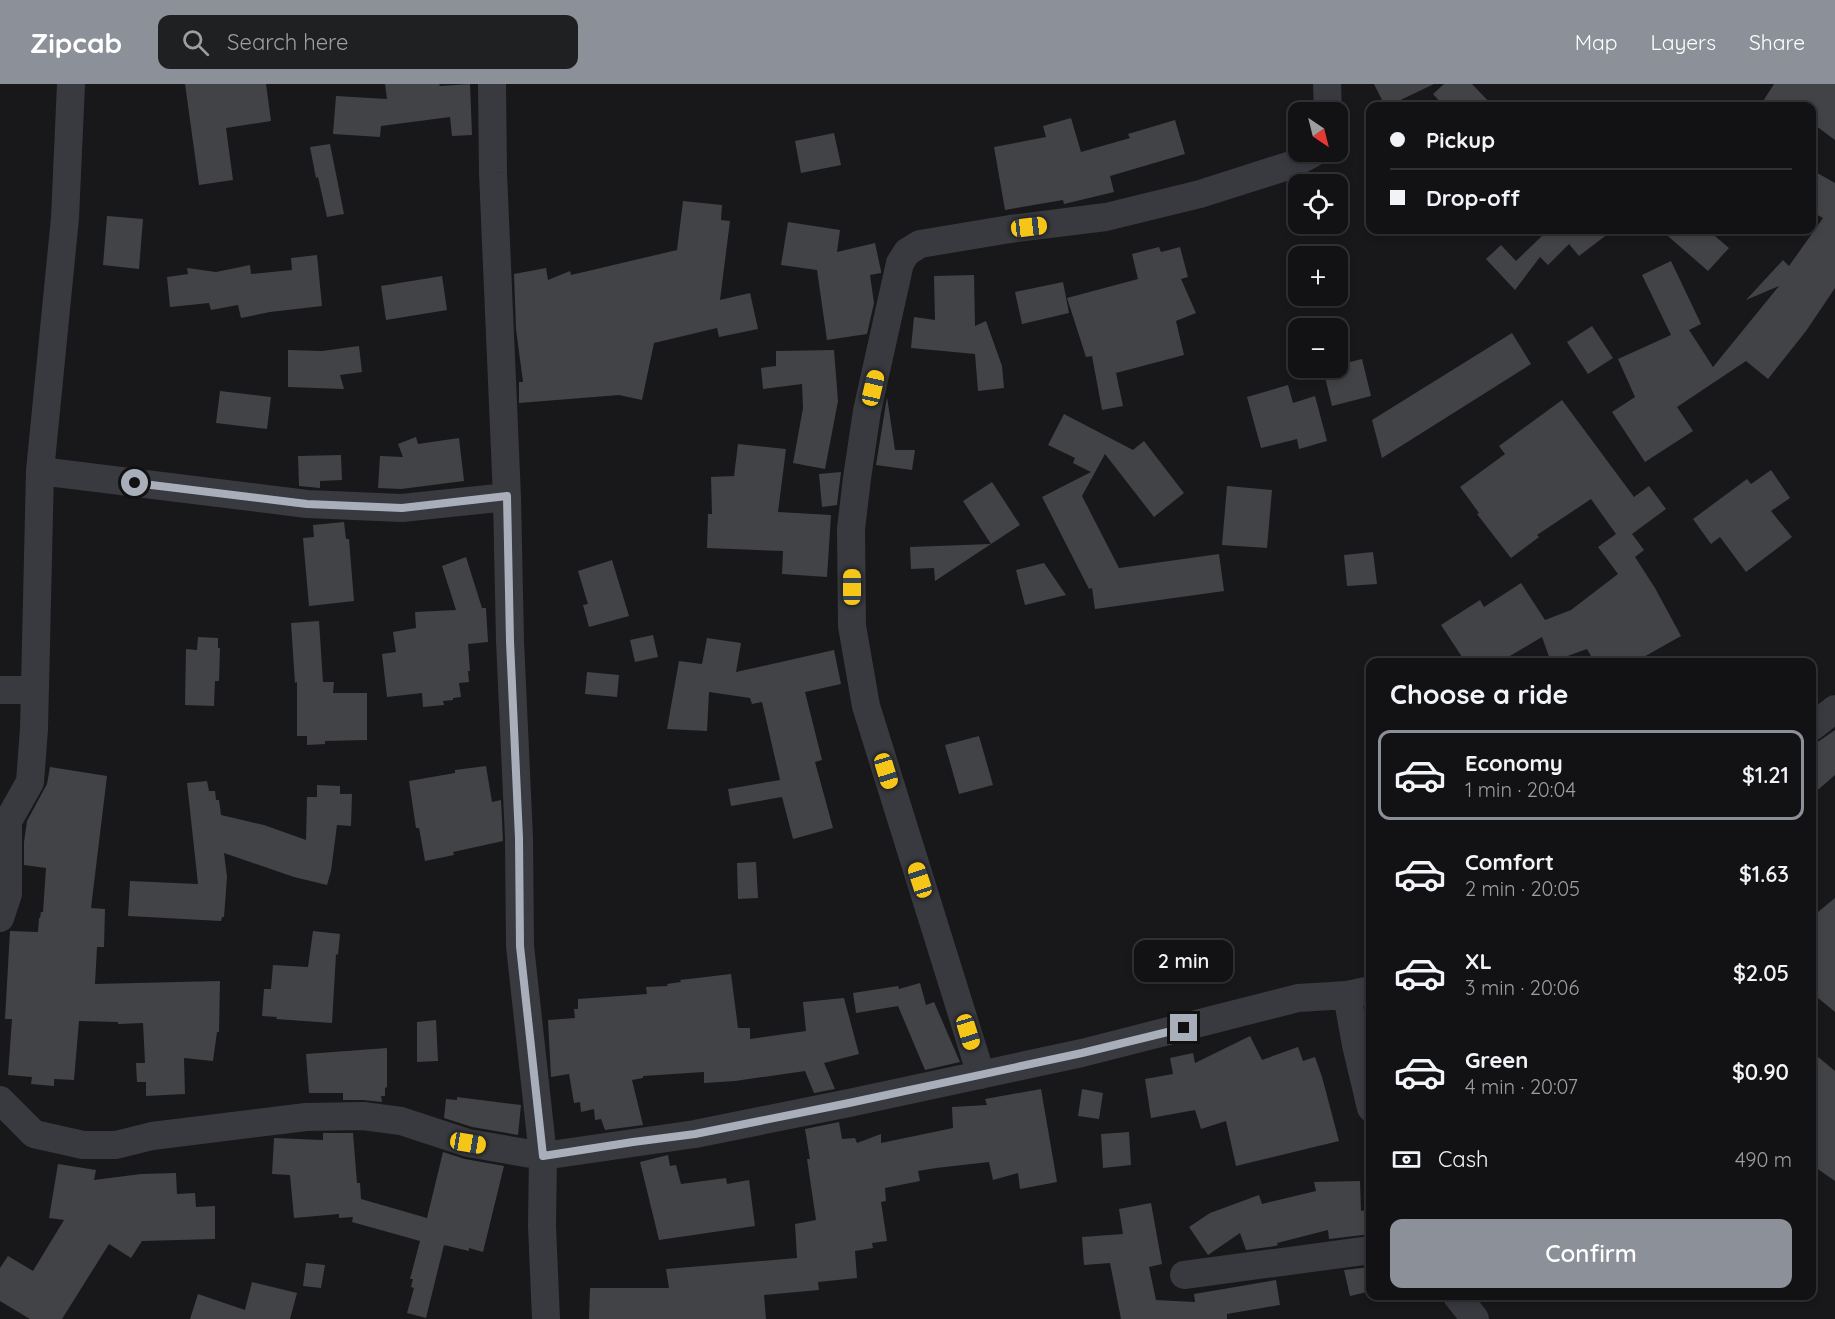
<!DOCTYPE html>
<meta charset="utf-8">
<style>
body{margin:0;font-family:Quicksand,sans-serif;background:#1f2022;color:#f1f3f6;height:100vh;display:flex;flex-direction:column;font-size:22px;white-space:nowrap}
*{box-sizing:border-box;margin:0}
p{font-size:20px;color:#9c9ea0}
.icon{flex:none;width:33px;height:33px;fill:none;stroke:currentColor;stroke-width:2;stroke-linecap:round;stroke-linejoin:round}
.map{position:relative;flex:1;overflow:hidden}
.drawer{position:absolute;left:1366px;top:574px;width:450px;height:642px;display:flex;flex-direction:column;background:#121214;border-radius:12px;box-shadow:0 3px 9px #0003,0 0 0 2px #313234}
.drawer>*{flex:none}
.hud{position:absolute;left:1366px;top:18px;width:450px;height:132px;border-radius:12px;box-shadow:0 3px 9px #0003,0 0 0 2px #313234;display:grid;align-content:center;height:132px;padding:0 24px;background:#121214}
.needle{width:39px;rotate:145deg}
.fabs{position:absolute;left:1288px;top:18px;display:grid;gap:12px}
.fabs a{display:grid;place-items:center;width:60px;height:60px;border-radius:12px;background:#121214;box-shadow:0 3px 9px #0003,0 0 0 2px #313234;font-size:30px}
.end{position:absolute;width:27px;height:27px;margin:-14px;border:8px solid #a9afba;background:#111;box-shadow:0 0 0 3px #111}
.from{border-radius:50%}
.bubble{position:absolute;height:42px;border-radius:12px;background:#121214;box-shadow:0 3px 9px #0003,0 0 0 2px #313234;font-size:20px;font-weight:600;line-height:42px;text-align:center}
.car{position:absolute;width:18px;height:36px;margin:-18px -9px;border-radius:8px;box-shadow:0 0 4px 2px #0007;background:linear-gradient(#f5c518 24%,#345 0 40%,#f5c518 0 76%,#345 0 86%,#f5c518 0)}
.hud b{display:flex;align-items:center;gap:21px;height:57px;font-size:22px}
.hud b+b{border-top:2px solid #313234}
.hud i{width:15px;height:15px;background:#f1f3f6}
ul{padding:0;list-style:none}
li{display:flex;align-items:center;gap:18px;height:90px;margin:0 12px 9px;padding:0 12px;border:3px solid transparent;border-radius:12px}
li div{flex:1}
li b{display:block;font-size:22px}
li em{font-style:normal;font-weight:600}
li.selected{border-color:#8c9099}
li>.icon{width:54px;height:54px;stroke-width:1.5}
h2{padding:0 24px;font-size:27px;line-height:72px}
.pay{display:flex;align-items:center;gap:15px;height:66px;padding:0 24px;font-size:22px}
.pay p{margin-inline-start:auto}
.action{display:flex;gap:12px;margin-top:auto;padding:12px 24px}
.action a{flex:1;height:69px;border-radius:12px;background:#8c9099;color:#fff;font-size:24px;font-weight:600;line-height:69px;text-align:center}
header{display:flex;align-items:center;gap:36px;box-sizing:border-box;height:84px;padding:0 30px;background:#8c9099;color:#fff}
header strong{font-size:28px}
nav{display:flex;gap:33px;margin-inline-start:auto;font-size:21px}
.search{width:420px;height:54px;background:#1f2022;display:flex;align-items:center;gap:15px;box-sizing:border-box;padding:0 21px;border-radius:12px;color:#9c9ea0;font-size:22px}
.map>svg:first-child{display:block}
</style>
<header>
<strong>Zipcab</strong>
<div class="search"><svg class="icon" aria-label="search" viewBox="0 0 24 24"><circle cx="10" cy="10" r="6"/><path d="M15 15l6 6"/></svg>Search here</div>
<nav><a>Map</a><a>Layers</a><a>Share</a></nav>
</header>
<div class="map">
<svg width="1835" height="1235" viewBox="0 0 1835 1235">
<rect width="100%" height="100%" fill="#18181a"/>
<path fill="#414347" d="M185 0H266L271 37 226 44 233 96 199 101Z
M385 0H439L440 2 470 0 472 51 452 52 450 33 381 42 380 53 333 50 336 12 387 15Z
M1374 0H1434L1388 22H1385Z
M1444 0H1472L1493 22H1444L1433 10Z
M1774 0H1835V56L1812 39V22H1760Z
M1071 34 1081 68 1130 54 1128 50 1175 36 1185 70 1110 92 1114 108 1064 120 1063 116 1005 126 994 63 1046 53 1043 42Z
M834 49 841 81 801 89 795 57Z
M330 60 344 130 327 133 318 93 316 94 310 63Z
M1812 86 1835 99V204L1806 247 1768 295 1746 277 1677 323 1693 347 1645 378 1612 328 1635 313 1618 275 1671 251 1642 191 1671 177 1701 240 1689 246 1713 283 1779 202 1746 216 1783 176 1789 182 1823 134 1812 128Z
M683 117 722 121 721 136 730 137 720 216 750 209 758 245 719 253 717 244 654 259 642 316 619 311 519 319V298H523L516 245 514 190 546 184 548 196 570 187 571 191 677 166Z
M107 132 143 135 139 185 103 181Z
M788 138 840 146 837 168 875 159 881 187V189L870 191 874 219 867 250 827 256 817 186 781 181Z
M1557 146H1613L1579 172 1569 160 1548 181 1540 173 1515 206 1486 175 1501 161 1516 177 1546 148 1551 152Z
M1661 146H1708L1729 164 1708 187Z
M1159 163 1161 168 1180 163 1188 193 1181 195 1196 229 1176 237 1184 271 1116 289 1123 322 1102 326 1092 272 1086 273 1067 214 1138 195 1132 170Z
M317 171 322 222 270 228 241 234 238 221 211 226 209 219 170 223 167 193 188 190 187 184 216 188 250 181 251 190 292 186 291 174Z
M974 191 975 242 986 237 1002 282 1004 304 978 307 975 270 911 264 914 233 935 236 934 192Z
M442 192 447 226 386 236 381 202Z
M1063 198 1069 229 1022 240 1015 208Z
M1592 242 1613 274 1588 290 1567 258Z
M1512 249 1531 280 1382 374 1372 336Z
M359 262 362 288 340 291 344 305 288 303V266L322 267Z
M834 266 838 317 825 385 793 379 803 324 802 300 763 305 761 284 776 282V267Z
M1362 275 1371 312 1332 322 1323 285 1338 284V281Z
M1288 301 1293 319 1315 312 1327 357 1299 365 1297 355 1261 364 1247 313Z
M220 307 271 313 267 345 216 339Z
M887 313 895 366H915L912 386 876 381Z
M1562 316 1634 413 1649 402 1666 425 1632 450 1644 466 1635 473 1655 504 1681 552 1633 579H1595L1587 565 1551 578 1542 553 1498 579H1466L1441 541 1480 516 1484 523 1521 499 1545 536 1571 526 1618 490 1598 463 1616 450 1591 415 1537 451 1539 453 1511 474 1477 430 1479 429 1460 403 1505 370 1499 362Z
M1064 330 1133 366 1144 357 1184 409 1154 433 1105 370 1082 412 1119 484 1219 470 1224 507 1095 525 1092 504 1089 505 1042 413 1091 388 1073 379 1075 374 1048 361Z
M416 353 418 360 459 354 464 397 401 405 378 404 380 372 403 373 398 360Z
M738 360 786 365 778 428 831 431 827 493 782 490 783 467 707 464 708 430H712L711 393 734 392Z
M341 371 342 396 320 397V404L299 402 298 372Z
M1771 386 1790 414 1771 427 1792 453 1746 488 1720 453 1711 460 1693 435 1747 395 1751 400Z
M841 388 837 421 822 423 819 390Z
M992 398 1020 441 991 460 963 417Z
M1227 402 1272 406 1267 464 1222 461Z
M344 438 346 455H349L354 517 309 522 303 454 314 453 313 441Z
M991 460 935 497 934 484 911 485 910 463Z
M1373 468 1377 500 1347 502 1344 471Z
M466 473 482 524H486L488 558 468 560 470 587H468L469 598 459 599 461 613 453 614V616L443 617 444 621 423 623 422 609 387 613 382 570 396 568 393 548 416 544 415 528 456 526 442 482Z
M612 476 629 532 589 543 583 521 588 520 578 487Z
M1044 479 1066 511 1025 521 1016 486Z
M319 537 323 598H334L333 609H367V656L325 657V660L307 661V652H297V598L295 599 291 539Z
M653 551 658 573 635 578 630 556Z
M198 553 218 554V564H220L219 597H215L214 622 185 621 186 565 197 566Z
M707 554 741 559 736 588 834 566 841 600 805 608 822 676 815 678 833 744 793 755 782 713 731 722 728 705 780 696 762 618 752 620 750 614 709 608 707 647 667 645 679 577 702 580Z
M587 588 619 591 617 613 585 610Z
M1835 646V691L1812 711V662Z
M979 652 993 701 959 710 945 661Z
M486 682 492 718 501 716 503 757 453 768 454 771 425 777 419 744H416L409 697 455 689V686Z
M50 683 107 692 91 824 105 825 104 863H97L95 900 220 897 219 948H217L213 977 184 974 185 1010 146 1012V998H137L136 979H145L143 939 118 940V938L79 937 74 996 54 995V1002L31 1000 32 993 8 991 12 935H5L10 847 38 848 39 834H40L41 828H43L46 784 24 781V758L27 737 47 700Z
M207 697 209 707H215L216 716H219L221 731 264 741 306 756 307 713H317V701L340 702V710H352L351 742 337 741 331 787 327 801 294 793 224 769 227 793 224 833H222L221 837 128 832 130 797 198 800 187 699Z
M756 778 758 814 738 815 737 779Z
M1835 814V928L1812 909V833Z
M313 847 340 850 338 871 336 870 332 939 276 935 277 933 262 932 264 905H271L273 881 308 883Z
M731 890 738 944H750V955L806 947 803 918 844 914 859 970 824 979 835 1005 814 1009 805 987 735 997 704 999V988L643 992V994L632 996 643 1041 605 1046 601 1035 595 1036 594 1025 581 1028 580 1018 574 1019 569 990 551 993 548 936 575 934 574 925H578V915L647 910 646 903 668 902 667 900 681 898 680 896Z
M920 899 926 921 934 918 960 978 925 986 898 922 856 929 853 909 898 902 899 905Z
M436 936 438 977 417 978V938Z
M1250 952 1262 976 1298 963 1303 977 1315 973 1322 993 1339 1057 1236 1082 1226 1037 1201 1045 1195 1026 1151 1034 1145 995 1173 990 1170 974 1193 969 1195 979Z
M387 964V1003L385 1004V1012H381L382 1018 363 1016H343V1009H309L306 970Z
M1812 968 1835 987V1097L1812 1081Z
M1041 1005 1057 1098 1020 1105 1018 1089 993 1096 989 1078 936 1084 918 1087 920 1097 885 1104 886 1117 881 1118 887 1157 872 1159 873 1164 855 1167 857 1194 818 1198 819 1206 764 1211 766 1235H589L590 1204H669L666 1185 797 1174 795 1140 816 1136 807 1075H810L805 1045 839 1038 842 1055 855 1054 857 1059 881 1050V1059L953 1044 952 1023 987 1021 985 1015Z
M1082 1005 1103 1009 1099 1035 1078 1032Z
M457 1013 521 1021 518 1051 472 1043 444 1034 446 1015 457 1016Z
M1129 1048 1131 1081 1103 1084 1101 1050Z
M323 1049H353L357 1099H360L361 1115 427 1134 443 1068 465 1075 504 1082 483 1168 469 1164V1167L444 1161 426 1234 407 1229 414 1204 411 1203 413 1195H410L420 1157 352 1138 353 1133 339 1134V1130L294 1134 290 1091 272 1090 274 1054 323 1056Z
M668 1071 670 1082 676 1081 681 1100 726 1094 727 1100 749 1096 755 1142 659 1156 640 1078Z
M58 1080 96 1086 94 1096 141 1090 176 1089 177 1110 195 1109 196 1123 215 1122V1155L142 1157 131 1174 109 1160 62 1235H30L0 1217V1184L8 1172 33 1187 64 1136 49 1134Z
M1360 1097 1361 1127 1367 1126 1371 1150 1329 1155 1328 1146 1277 1159 1278 1161 1275 1162 1246 1166 1240 1149 1208 1171 1189 1143 1210 1129 1259 1111 1262 1120 1316 1107 1314 1098Z
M1151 1119 1162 1180 1149 1183 1156 1216 1195 1218 1194 1210 1276 1196 1280 1221 1227 1230V1235H1121L1110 1179 1084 1181 1082 1153 1123 1150 1119 1125Z
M306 1179 325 1181 321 1204 303 1202Z
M1371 1183V1207L1350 1212 1344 1186Z
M252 1198 297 1209 290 1235H190L198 1210 245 1226Z"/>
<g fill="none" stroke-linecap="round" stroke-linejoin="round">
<path stroke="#383a3f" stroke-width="28" d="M492 0 493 89 507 413 510 557 519 754 520 862 543 1072 542 1142 546 1235
M1327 0 1328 28
M40 387 307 420 402 424 507 413
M0 606H35
M1812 643 1835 625
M0 834 8 810V737L30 698 34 645 40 387 65 134 71 0
M1347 911 1356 961 1371 1024
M981 991 866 622 852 542 851 445 857 394 867 327 900 179 907 168 920 160 1010 145 1106 133 1200 110 1291 81 1315 68
M0 1016 34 1050 83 1061H116L152 1052 306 1033 363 1032 401 1037 468 1059 543 1072 695 1050 849 1019 1082 969 1298 914 1347 911 1371 906
M1184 1191 1371 1166
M1457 1212 1475 1235"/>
</g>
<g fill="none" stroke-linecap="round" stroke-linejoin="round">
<path stroke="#a9afba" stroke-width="8" d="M135 399 307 420 402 424 507 412 510 557 519 754 520 862 543 1072 633 1058 695 1050 849 1019 1082 969 1184 944"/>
</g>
</svg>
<div class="fabs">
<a><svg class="needle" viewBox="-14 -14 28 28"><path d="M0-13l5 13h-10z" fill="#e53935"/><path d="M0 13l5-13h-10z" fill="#9c9ea0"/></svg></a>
<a><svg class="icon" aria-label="locate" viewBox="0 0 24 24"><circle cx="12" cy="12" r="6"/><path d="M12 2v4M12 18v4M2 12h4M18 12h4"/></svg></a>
<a>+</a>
<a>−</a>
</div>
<i class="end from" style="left:135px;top:399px"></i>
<i class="end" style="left:1184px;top:944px"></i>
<div class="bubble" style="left:1134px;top:856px;width:99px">2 min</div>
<i class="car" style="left:1029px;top:143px;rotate:83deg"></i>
<i class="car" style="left:873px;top:304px;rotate:13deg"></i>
<i class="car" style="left:852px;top:503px;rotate:0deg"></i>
<i class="car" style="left:886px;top:687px;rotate:163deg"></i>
<i class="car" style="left:920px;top:796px;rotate:342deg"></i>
<i class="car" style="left:968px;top:948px;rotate:163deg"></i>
<i class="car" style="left:468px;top:1059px;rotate:100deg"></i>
<div class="hud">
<b><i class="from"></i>Pickup</b>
<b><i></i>Drop-off</b>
</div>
<section class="drawer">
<h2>Choose a ride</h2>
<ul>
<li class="selected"><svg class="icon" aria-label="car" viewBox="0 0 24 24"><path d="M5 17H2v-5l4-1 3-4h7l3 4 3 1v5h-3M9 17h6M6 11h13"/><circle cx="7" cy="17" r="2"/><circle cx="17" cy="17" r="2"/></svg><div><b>Economy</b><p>1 min · 20:04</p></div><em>$1.21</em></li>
<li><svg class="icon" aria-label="car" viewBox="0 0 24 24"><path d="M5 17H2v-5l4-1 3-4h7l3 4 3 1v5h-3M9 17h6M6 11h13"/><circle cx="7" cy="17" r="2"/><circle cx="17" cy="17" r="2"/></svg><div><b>Comfort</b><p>2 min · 20:05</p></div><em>$1.63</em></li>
<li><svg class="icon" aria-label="car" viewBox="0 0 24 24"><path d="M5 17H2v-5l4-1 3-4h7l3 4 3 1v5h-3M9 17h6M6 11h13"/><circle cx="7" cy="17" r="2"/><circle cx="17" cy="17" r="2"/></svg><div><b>XL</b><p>3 min · 20:06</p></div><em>$2.05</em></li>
<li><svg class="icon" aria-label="car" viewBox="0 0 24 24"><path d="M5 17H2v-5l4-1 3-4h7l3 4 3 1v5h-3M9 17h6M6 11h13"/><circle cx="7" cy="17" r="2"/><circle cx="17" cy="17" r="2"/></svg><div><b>Green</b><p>4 min · 20:07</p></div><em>$0.90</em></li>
</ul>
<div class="pay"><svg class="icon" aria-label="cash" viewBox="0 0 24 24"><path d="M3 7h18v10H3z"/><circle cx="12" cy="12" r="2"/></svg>Cash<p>490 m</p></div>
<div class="action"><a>Confirm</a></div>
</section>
</div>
